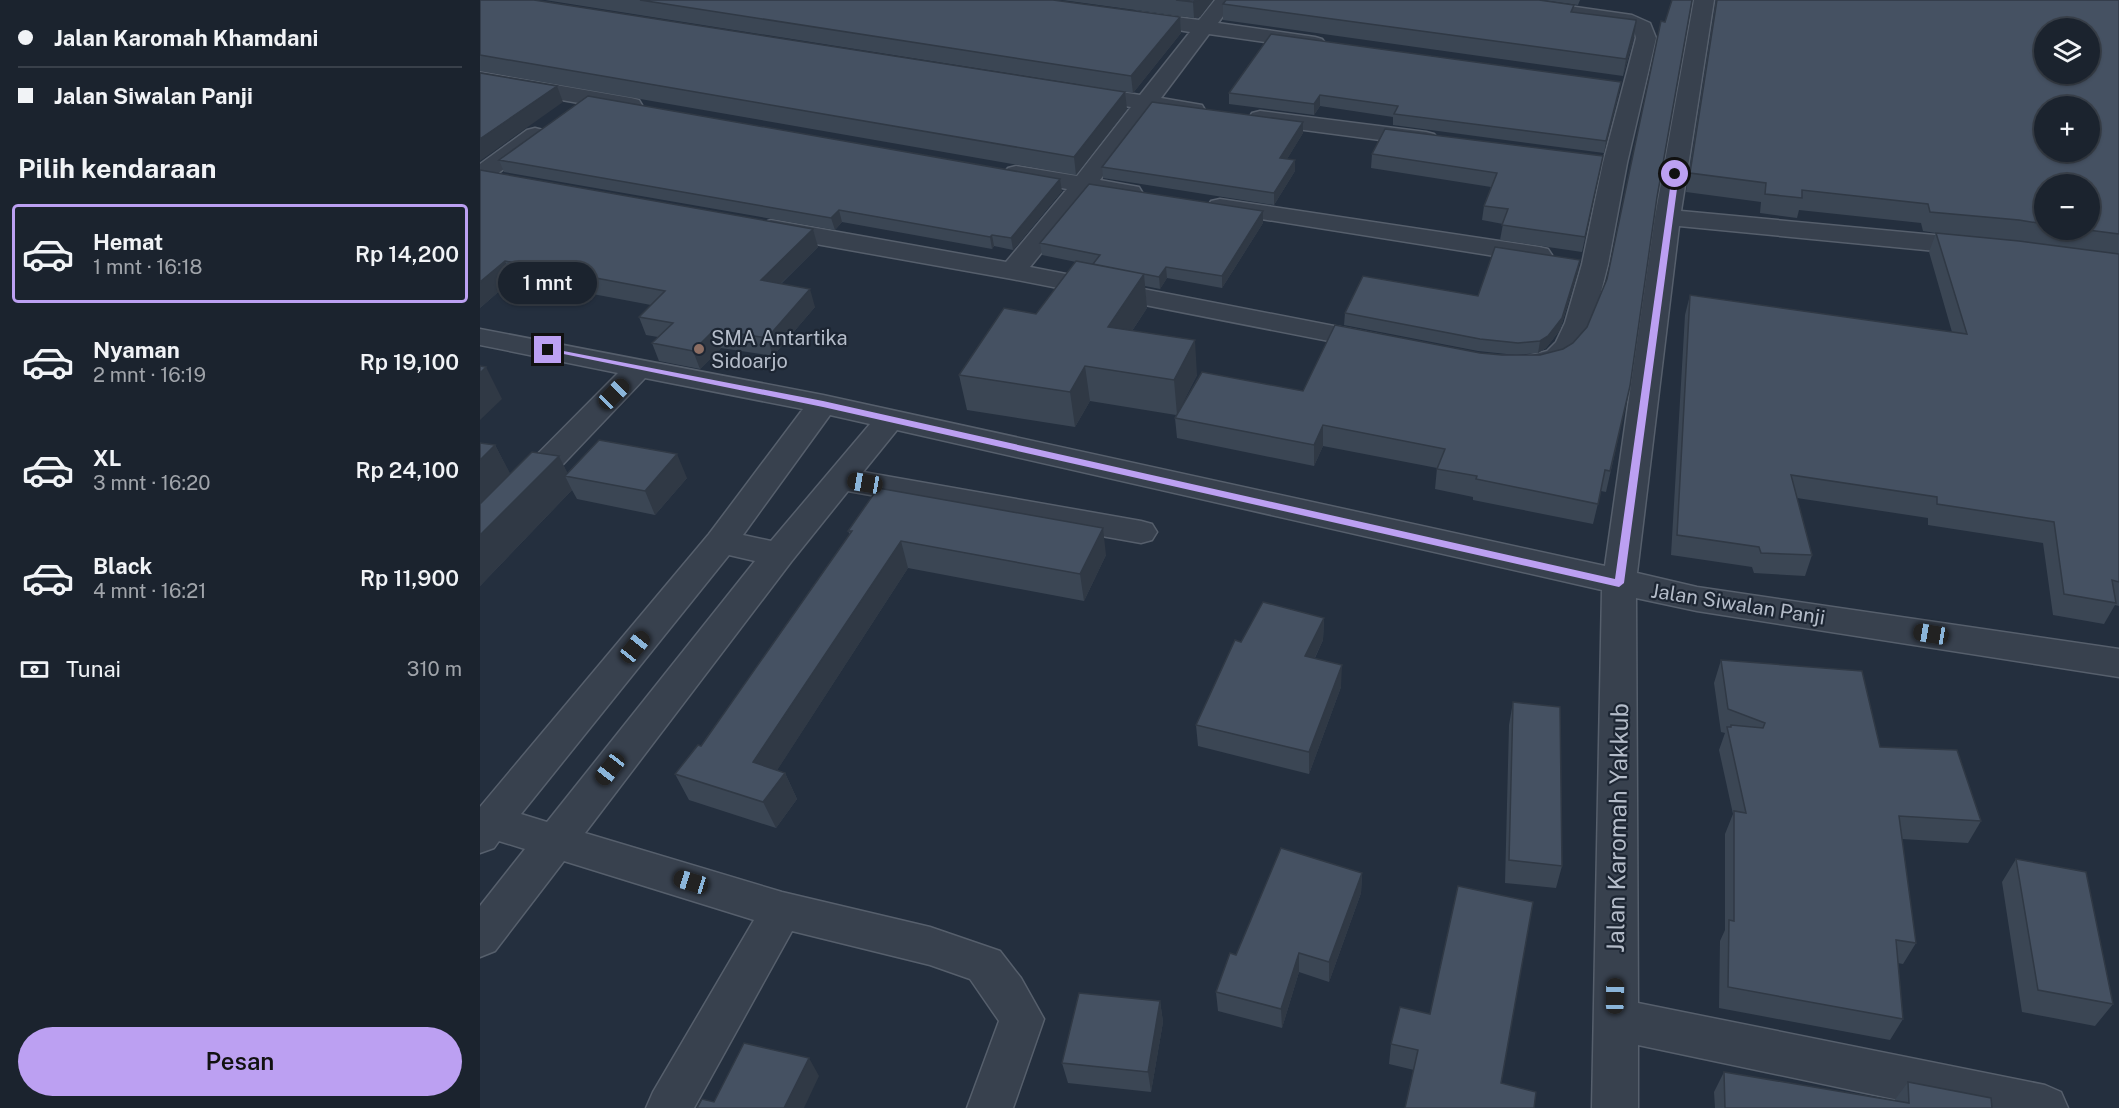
<!DOCTYPE html>
<html lang="id">
<meta charset="utf-8">
<style>
body{margin:0;font-family:"Public Sans",sans-serif;background:#282f3a;color:#f1f3f6;height:100vh;display:flex;flex-direction:column;font-size:22px;white-space:nowrap}
*{box-sizing:border-box;margin:0}
p{font-size:20px;color:#a0a4aa}
.icon{flex:none;width:33px;height:33px;fill:none;stroke:currentColor;stroke-width:2;stroke-linecap:round;stroke-linejoin:round}
.map{position:relative;flex:1;overflow:hidden}
.sheet{display:flex;flex-direction:column;background:#1b232e;width:480px}
.sheet>*{flex:none}
.hud{display:grid;align-content:center;height:132px;padding:0 18px;background:#1b232e}
.controls{position:absolute;left:1554px;top:18px;display:grid;gap:12px}
.controls a{display:grid;place-items:center;width:66px;height:66px;border-radius:50%;background:#1b232e;box-shadow:0 2px 4px #0004,0 0 0 2px #39404a;font-size:30px}
.end{position:absolute;width:27px;height:27px;margin:-14px;border:8px solid #bca0f2;background:#111;box-shadow:0 0 0 3px #111}
.from{border-radius:50%}
.bubble{position:absolute;height:42px;border-radius:21px;background:#1b232e;box-shadow:0 2px 4px #0004,0 0 0 2px #39404a;font-size:20px;font-weight:600;line-height:42px;text-align:center}
.car{position:absolute;width:18px;height:36px;margin:-18px -9px;border-radius:8px;box-shadow:0 0 4px 2px #0007;background:linear-gradient(#222 24%,#8ab4d8 0 40%,#222 0 76%,#8ab4d8 0 86%,#222 0)}
.hud b{display:flex;align-items:center;gap:21px;height:57px;font-size:22px}
.hud b+b{border-top:2px solid #39404a}
.hud i{width:15px;height:15px;background:#f1f3f6}
ul{padding:0;list-style:none}
li{display:flex;align-items:center;gap:18px;height:99px;margin:0 12px 9px;padding:0 6px;border:3px solid transparent;border-radius:6px}
li div{flex:1}
li b{display:block;font-size:22px}
li em{font-style:normal;font-weight:600}
li.active{border-color:#bca0f2}
li>.icon{width:54px;height:54px;stroke-width:1.5}
h2{padding:0 18px;font-size:27px;line-height:72px}
.pay{display:flex;align-items:center;gap:15px;height:66px;padding:0 18px;font-size:22px}
.pay p{margin-inline-start:auto}
.primary-button{display:flex;gap:12px;margin-top:auto;padding:12px 18px}
.primary-button a{flex:1;height:69px;border-radius:36px;background:#bca0f2;color:#111;font-size:24px;font-weight:600;line-height:69px;text-align:center}
main{display:flex;flex:1;min-height:0}
.map>svg:first-child{display:block}
</style>
<main>
<section class="sheet">
<div class="hud">
<b><i class="from"></i>Jalan Karomah Khamdani</b>
<b><i></i>Jalan Siwalan Panji</b>
</div>
<h2>Pilih kendaraan</h2>
<ul>
<li class="active"><svg class="icon" aria-label="car" viewBox="0 0 24 24"><path d="M5 17H2v-5l4-1 3-4h7l3 4 3 1v5h-3M9 17h6M6 11h13"/><circle cx="7" cy="17" r="2"/><circle cx="17" cy="17" r="2"/></svg><div><b>Hemat</b><p>1 mnt · 16:18</p></div><em>Rp 14,200</em></li>
<li><svg class="icon" aria-label="car" viewBox="0 0 24 24"><path d="M5 17H2v-5l4-1 3-4h7l3 4 3 1v5h-3M9 17h6M6 11h13"/><circle cx="7" cy="17" r="2"/><circle cx="17" cy="17" r="2"/></svg><div><b>Nyaman</b><p>2 mnt · 16:19</p></div><em>Rp 19,100</em></li>
<li><svg class="icon" aria-label="car" viewBox="0 0 24 24"><path d="M5 17H2v-5l4-1 3-4h7l3 4 3 1v5h-3M9 17h6M6 11h13"/><circle cx="7" cy="17" r="2"/><circle cx="17" cy="17" r="2"/></svg><div><b>XL</b><p>3 mnt · 16:20</p></div><em>Rp 24,100</em></li>
<li><svg class="icon" aria-label="car" viewBox="0 0 24 24"><path d="M5 17H2v-5l4-1 3-4h7l3 4 3 1v5h-3M9 17h6M6 11h13"/><circle cx="7" cy="17" r="2"/><circle cx="17" cy="17" r="2"/></svg><div><b>Black</b><p>4 mnt · 16:21</p></div><em>Rp 11,900</em></li>
</ul>
<div class="pay"><svg class="icon" aria-label="cash" viewBox="0 0 24 24"><path d="M3 7h18v10H3z"/><circle cx="12" cy="12" r="2"/></svg>Tunai<p>310 m</p></div>
<div class="primary-button"><a>Pesan</a></div>
</section>
<div class="map">
<svg width="1639" height="1108" viewBox="0 0 1639 1108">
<rect width="100%" height="100%" fill="#242f3e"/>
<g fill="none" stroke-linecap="round" stroke-linejoin="round">
<g stroke="#565f6c" stroke-width="3">
<path id="minor" d="M735 0H755L738 23 835 37 842 39 845 43 842 47 835 49 729 34 681 98 722 105 725 110 722 115 714 117 672 110 620 180 659 187 662 192 659 197 650 199 610 193 550 267 895 334 905 336 909 342 905 348 895 350 532 279 291 236 282 233 278 228 282 223 291 220 526 262 587 189 528 178 524 173 528 168 536 166 597 176 651 107 594 98 591 93 594 88 602 86 660 95 710 32 650 22 647 18 650 14 657 12 719 20Z
M994 0H1046L1152 15 1170 23 1176 38 1147 163 1128 264 1113 323 1103 345 1087 364 1050 373 1040 370 1036 364 1040 358 1067 351 1076 342 1085 323 1102 264 1123 163 1156 38 1154 30 1147 26 1004 6 997 4Z
M1214 0H1234L1201 211 1497 239 1506 242 1510 247 1506 252 1497 255 1199 226 1157 573 1217 587 1639 649V677L1217 611 1156 598 1158 1003 1565 1085 1581 1092 1588 1108H1457L1158 1045V1108H1112L1122 590 417 430 383 472 661 521 672 524 677 532 672 540 661 543 368 491 311 562 105 833 302 892 450 927 520 951 541 978 564 1019 533 1108H487L519 1021 490 979 450 965 312 931 214 1108H166L173 1092 274 920 84 861 15 951 0 957V906L45 849 19 841 14 848 0 853V807L229 534 323 409 165 378 11 540 0 543V512L138 373 0 345V329L343 395 1125 566 1175 217ZM350 415 390 424 291 541 263 535ZM249 555 275 561 67 822 41 814Z
M0 72 151 98 159 100 162 105 159 110 151 112 0 86Z
M780 111 946 132 954 134 958 139 954 144 946 146 772 123 769 118 772 113Z
M55 128 63 130 67 135 63 140 9 180 0 182V164L47 130Z
M740 199 1059 247 1068 249 1072 255 1068 261 1059 263 731 211 728 206 731 201Z"/>
</g>
<use href="#minor" fill="#38414e" fill-rule="evenodd"/>
</g>
<path fill="#3b4654" fill-rule="evenodd" d="M0 0 647 109 596 175 0 71Z
M65 0H574L700 17 701 33 653 93Z
M582 0H733L720 17 714 18Z
M1062 0H1100L1098 5Z
M1236 0H1639V606L1635 605 1624 624 1573 615 1563 543 1448 525V518L1317 498 1332 555 1325 576 1274 573 1272 567 1191 555 1205 315 1210 295 1472 332 1449 252 1456 233 1443 231 1441 223 1319 210 1317 218 1280 213 1281 202 1206 192ZM1564 184 1610 230H1564Z
M743 4 1093 12 1156 22 1154 38 1143 76 743 20Z
M749 93H1139L1124 153 913 125V117L840 106 834 115 749 104Z
M823 122V133L807 159 815 160V171L794 205 623 178 622 167Z
M892 154 1120 171 1102 252 1020 240 1023 224 1002 220 1004 206 1011 187 891 168Z
M19 160 582 191 533 250 514 246 512 249 362 222 355 230 24 172Z
M0 170 333 229 338 247 301 284 335 307 293 356 241 348 220 369 179 361 172 343 178 337 166 335 159 317 171 305 33 279 0 308Z
M1177 197 1150 386 1126 492 1121 491 1113 524 993 500V497L955 489 957 468 843 446 834 466 697 438 695 418 696 415 610 401 595 427 487 410 479 375 556 314 596 262 562 255 560 243 783 223 742 288 687 278 680 289 665 286 667 308 652 331 717 375 698 412 823 391 1000 353 1036 355 998 351 864 325 865 313 998 296 1098 272 1080 330 1066 348 1058 353 1037 355H1060L1083 349 1093 343 1107 327Z
M0 443 15 445 30 474 79 456 87 473 207 478 175 515 97 499 92 490 0 586Z
M368 531 626 555 604 601 428 568 297 770 305 773 317 799 296 828 209 800 195 774 221 746 370 535Z
M844 618 843 640 835 658 861 687 829 774 718 746 716 725 761 642Z
M1241 660 1400 747 1501 821 1488 843 1422 839 1436 943 1423 964 1418 963 1423 1019 1410 1040 1239 1008 1240 941 1245 930V834L1253 814 1239 750 1245 733 1241 732 1234 683Z
M1033 702 1082 866 1076 888 1025 883 1029 725Z
M1536 859 1633 1004 1615 1026 1542 1012 1522 882Z
M882 873 881 893 849 982 819 972 802 1028 738 1011 736 992 756 955Z
M680 1001 683 1022 671 1092 588 1083 582 1063Z
M950 1014 934 1070 909 1064 911 1044Z
M1244 1072 1414 1101 1428 1082 1512 1108H1235L1234 1092Z"/>
<path fill="#303945" d="M719 0H733L720 17 714 18 713 2Z
M700 17 701 33 653 93 651 76Z
M1156 22 1154 38 1143 76 1146 59Z
M1141 82 1139 93 1124 153 1126 141Z
M77 86 83 102 0 161V139Z
M645 92 647 109 596 175 594 157Z
M840 95V106L834 115V104Z
M823 122V133L801 169 800 158Z
M1123 156 1120 171 1102 252 1105 237Z
M815 160V171L794 205V193Z
M580 179 582 191 533 250 531 238Z
M359 210 362 222 355 230 351 218Z
M783 211V223L742 288V276Z
M333 229 338 247 286 298 281 280Z
M512 235 514 246 512 249 510 237Z
M1100 260 1098 272 1080 330 1066 348 1058 353 1060 341Z
M25 261 33 279 0 308V282Z
M686 267 687 278 680 289 679 277Z
M664 274 667 308 632 361 628 327Z
M330 289 335 307 293 356 287 338Z
M234 330 241 348 220 369 213 351Z
M715 340 717 375 697 415 694 380Z
M605 366 610 401 595 427 590 392Z
M6 367 22 399 0 420V373Z
M843 425V446L834 466V445Z
M15 445 32 477 0 509V460Z
M197 454 207 478 175 515 165 491Z
M79 456 89 476H85L92 490 0 586V535Z
M623 528 626 555 604 601 600 574Z
M421 541 428 568 285 789 273 762Z
M844 618 843 640 825 678V656Z
M862 665 861 687 829 774V752Z
M305 773 317 799 296 828 283 802Z
M882 873 881 893 849 982V962Z
M819 953V972L802 1028 801 1009Z
M680 1001 683 1022 671 1092 668 1072Z
M329 1058 339 1076 324 1108H304Z"/>
<path fill="#455162" stroke="#303945" stroke-width="1.5" fill-rule="evenodd" d="M0 0H54L645 92 594 157 0 55Z
M160 0H573L700 17 651 76Z
M696 0H719L713 2Z
M746 0H1059L1094 5 1091 12 1156 20V22L1146 59 743 4Z
M1192 0H1212L1177 197 1150 386 1130 471 1125 470 1118 504 996 479 997 476 957 469 965 449 843 425 834 445 695 418 722 372 823 391 855 325 1000 353 1022 355H1060L1083 349 1093 343 1107 327 1127 279 1181 21 1185 22Z
M1237 0H1639V234L1608 230H1610V184H1564V224L1539 220 1450 212 1448 204 1322 190V198L1285 194 1286 183 1210 173ZM1564 28H1610V74H1564ZM1564 106H1610V152H1564Z
M791 34 1141 82 1126 141 914 114 918 106 840 95 834 104 749 93Z
M0 73 77 86 0 139Z
M108 96 580 179 531 238 512 235 510 237 359 210 351 218 19 160Z
M672 102 823 122 800 158 815 160 794 193 622 167Z
M905 129 1123 156 1105 237 1022 225 1028 209 1004 206 1017 173 892 154Z
M0 170 333 229 281 280 330 289 287 338 234 330 213 351 172 343 193 323 159 317 185 291 25 261 0 282Z
M609 184 783 211 742 276 686 267 679 277 613 264 620 255 560 243Z
M1456 233 1539 241 1639 254V582L1632 580 1636 603 1584 594 1574 522 1457 504V497L1311 475 1332 555 1281 553 1279 547 1197 535 1210 295 1487 334Z
M1015 247 1100 260 1082 318 1068 336 1060 341 1038 343 1000 339 865 313 883 276 998 296Z
M596 261 664 274 628 327 715 340 694 380 605 366 590 392 479 375 524 308 556 314Z
M0 366 6 367 0 373Z
M119 440 197 454 165 491 85 476Z
M0 443 15 445 0 460Z
M52 452 79 456 0 535V504Z
M398 488 623 528 600 574 421 541 273 762 305 773 283 802 195 774 218 745 221 746 372 531H368Z
M783 602 844 618 825 656 862 665 829 752 716 725 755 640 761 642Z
M1241 660 1382 671 1400 747 1477 750 1501 821 1419 816 1436 943 1416 940 1423 1019 1248 987 1249 920 1254 921V811L1266 813 1247 727H1251V725L1283 728 1285 723 1248 709Z
M1033 702 1080 707 1082 866 1029 860Z
M801 848 882 873 849 962 819 953 801 1009 736 992 750 953 756 955Z
M1536 859 1606 872 1633 1004 1558 990Z
M978 886 1053 902 1021 1083 1056 1092 1054 1108H925L938 1050 911 1044 920 1007 950 1014Z
M599 993 680 1001 668 1072 582 1063Z
M264 1043 329 1058 304 1108H217L222 1099 234 1102Z
M1244 1072 1429 1103 1428 1082 1511 1098 1512 1108H1245Z"/>
<path fill="#bca0f2" d="M1195 172 1199 174 1144 583 1139 587 343 407 64 350 68 348 343 401 1135 579 1192 174Z"/>
<circle fill="#8d6e63" stroke="#1d2633" stroke-width="2" cx="219" cy="349" r="6"/>
<g text-anchor="middle" dominant-baseline="central" stroke-width="4.5" stroke-linejoin="round" paint-order="stroke">
<g font-size="20" fill="#b4bcc9" stroke="#1d2633" text-anchor="start">
<text x="231" y="338">SMA Antartika<tspan x="231" dy="23">Sidoarjo</tspan></text>
</g>
<g font-size="20" fill="#b4bcc9" stroke="#1d2633">
<text transform="translate(1258 604) rotate(9)">Jalan Siwalan Panji</text>
</g>
<g font-size="24" fill="#b4bcc9" stroke="#1d2633">
<text transform="translate(1137 828) rotate(-89)">Jalan Karomah Yakkub</text>
</g>
</g>
</svg>
<div class="controls">
<a><svg class="icon" aria-label="layers" viewBox="0 0 24 24"><path d="M12 4l9 5-9 5-9-5zM3 14l9 5 9-5"/></svg></a>
<a>+</a>
<a>−</a>
</div>
<i class="end from" style="left:1195px;top:174px"></i>
<i class="end" style="left:68px;top:350px"></i>
<div class="bubble" style="left:18px;top:262px;width:99px">1 mnt</div>
<i class="car" style="left:134px;top:394px;rotate:45deg"></i>
<i class="car" style="left:385px;top:483px;rotate:280deg"></i>
<i class="car" style="left:1451px;top:634px;rotate:279deg"></i>
<i class="car" style="left:155px;top:647px;rotate:39deg"></i>
<i class="car" style="left:130px;top:769px;rotate:218deg"></i>
<i class="car" style="left:211px;top:882px;rotate:287deg"></i>
<i class="car" style="left:1135px;top:996px;rotate:1deg"></i>
</div>
</main>
